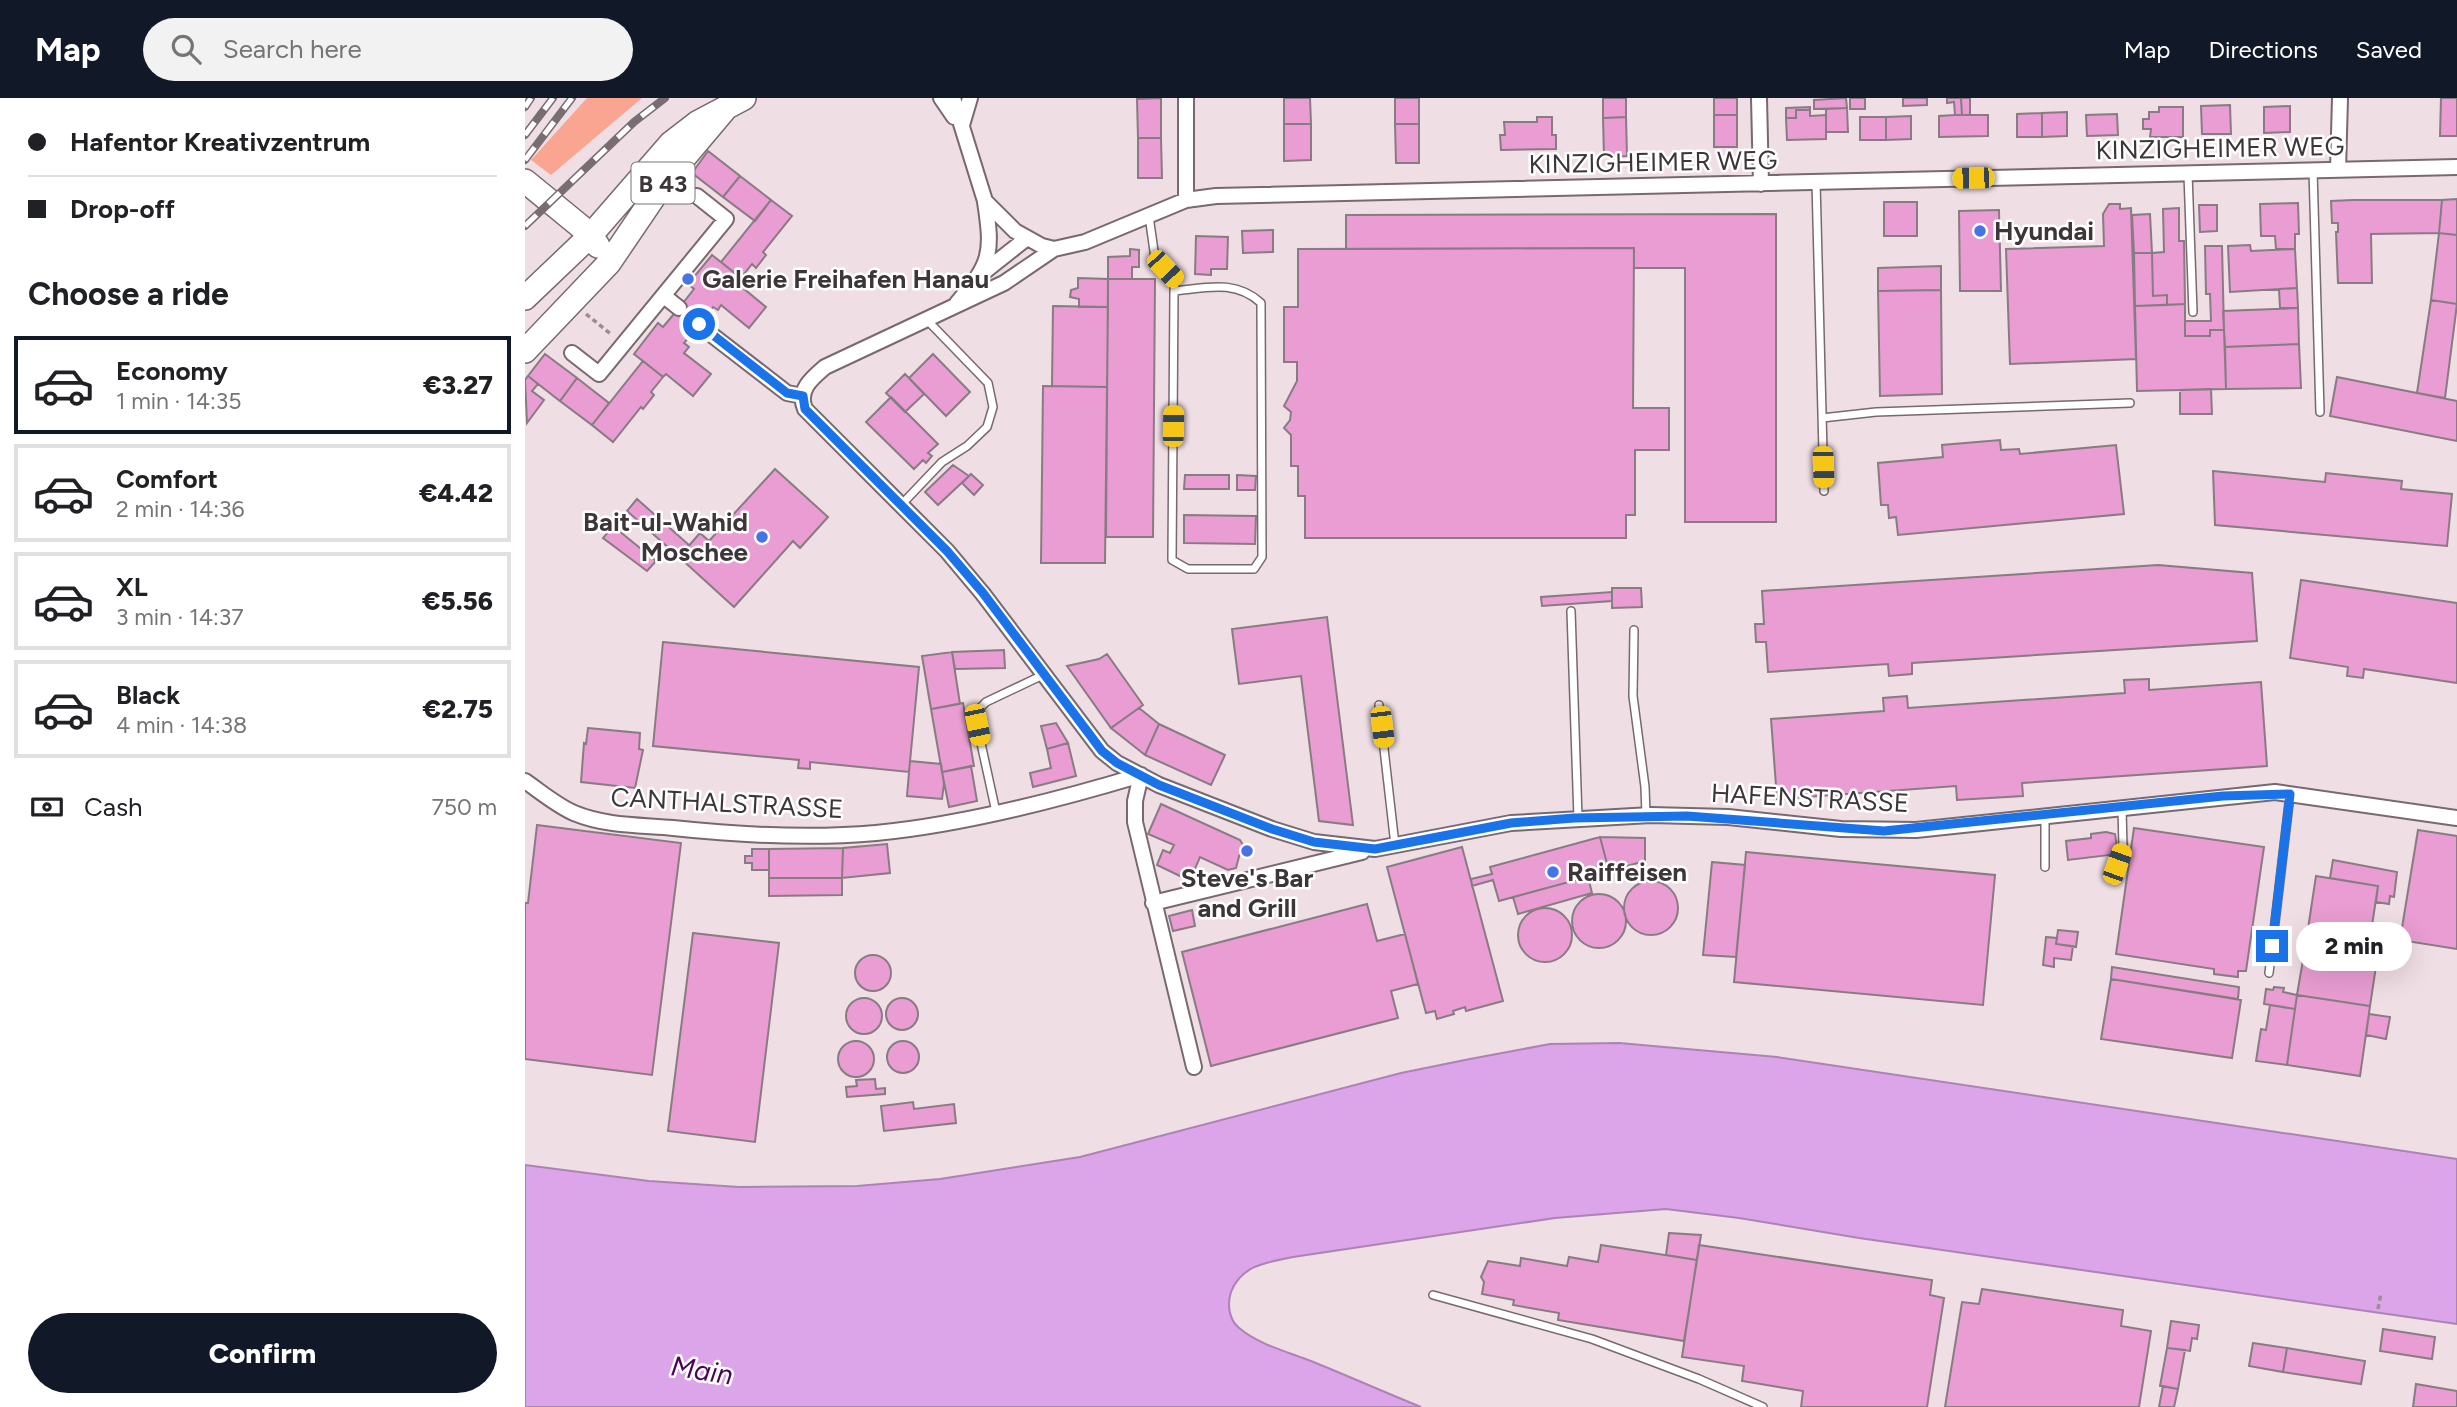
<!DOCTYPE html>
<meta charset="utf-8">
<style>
body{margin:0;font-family:Figtree,sans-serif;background:#f2f2f2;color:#202124;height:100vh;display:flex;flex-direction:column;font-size:26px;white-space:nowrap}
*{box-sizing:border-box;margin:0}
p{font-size:23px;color:#757577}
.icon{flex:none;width:38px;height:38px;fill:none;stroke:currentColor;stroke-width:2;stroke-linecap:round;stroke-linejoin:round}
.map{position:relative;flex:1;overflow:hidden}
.details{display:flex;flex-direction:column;background:#fff;width:525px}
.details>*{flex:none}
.guide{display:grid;align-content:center;height:154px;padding:0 28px;background:#fff}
.end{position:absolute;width:32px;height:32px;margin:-16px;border:9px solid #1a73e8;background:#fff;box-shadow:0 0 0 4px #fff}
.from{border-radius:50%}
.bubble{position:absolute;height:49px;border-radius:24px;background:#fff;box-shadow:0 7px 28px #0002;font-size:23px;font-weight:800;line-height:49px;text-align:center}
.car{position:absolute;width:21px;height:42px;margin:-21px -10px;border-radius:9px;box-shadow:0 0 5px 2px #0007;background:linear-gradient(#f5c518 24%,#345 0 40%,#f5c518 0 76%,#345 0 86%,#f5c518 0)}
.guide b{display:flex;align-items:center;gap:24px;height:66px;font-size:26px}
.guide b+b{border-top:2px solid #e0e0e0}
.guide i{width:18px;height:18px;background:#202124}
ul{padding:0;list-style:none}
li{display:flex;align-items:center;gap:21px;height:98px;margin:0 14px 10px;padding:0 14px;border:4px solid #e0e0e0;border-radius:0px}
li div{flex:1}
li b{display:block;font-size:26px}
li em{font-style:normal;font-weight:800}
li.current{border-color:#111827}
li>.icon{width:63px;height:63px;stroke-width:1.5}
h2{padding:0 28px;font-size:32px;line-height:84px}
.pay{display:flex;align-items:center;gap:18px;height:77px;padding:0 28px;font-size:26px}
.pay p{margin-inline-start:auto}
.action{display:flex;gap:14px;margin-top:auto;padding:14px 28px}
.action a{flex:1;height:80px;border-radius:42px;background:#111827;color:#fff;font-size:28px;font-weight:800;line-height:80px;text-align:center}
header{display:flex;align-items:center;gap:42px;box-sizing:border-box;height:98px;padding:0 35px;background:#111827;color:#fff}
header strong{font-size:33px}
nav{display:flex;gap:38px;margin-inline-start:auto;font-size:24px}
.search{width:490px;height:63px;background:#f2f2f2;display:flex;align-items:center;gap:18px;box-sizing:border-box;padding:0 24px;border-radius:38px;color:#757577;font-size:26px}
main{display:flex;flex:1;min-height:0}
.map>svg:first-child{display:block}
</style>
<header>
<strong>Map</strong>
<div class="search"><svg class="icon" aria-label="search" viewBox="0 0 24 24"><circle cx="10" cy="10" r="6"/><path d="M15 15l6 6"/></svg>Search here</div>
<nav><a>Map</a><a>Directions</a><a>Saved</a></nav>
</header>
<main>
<section class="details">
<div class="guide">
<b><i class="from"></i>Hafentor Kreativzentrum</b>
<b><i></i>Drop-off</b>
</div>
<h2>Choose a ride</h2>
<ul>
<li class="current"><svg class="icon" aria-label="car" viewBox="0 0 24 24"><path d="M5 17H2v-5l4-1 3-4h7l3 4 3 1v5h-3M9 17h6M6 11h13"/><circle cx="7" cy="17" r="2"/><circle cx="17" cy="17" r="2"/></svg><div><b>Economy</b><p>1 min · 14:35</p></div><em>€3.27</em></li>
<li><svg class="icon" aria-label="car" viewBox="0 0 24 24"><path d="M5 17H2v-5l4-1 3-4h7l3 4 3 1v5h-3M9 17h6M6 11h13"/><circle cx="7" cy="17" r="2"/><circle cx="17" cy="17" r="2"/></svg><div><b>Comfort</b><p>2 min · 14:36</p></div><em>€4.42</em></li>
<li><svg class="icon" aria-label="car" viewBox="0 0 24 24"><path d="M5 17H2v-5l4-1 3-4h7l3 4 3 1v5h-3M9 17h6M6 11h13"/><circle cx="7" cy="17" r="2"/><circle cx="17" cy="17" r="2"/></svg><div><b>XL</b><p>3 min · 14:37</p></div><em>€5.56</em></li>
<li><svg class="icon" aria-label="car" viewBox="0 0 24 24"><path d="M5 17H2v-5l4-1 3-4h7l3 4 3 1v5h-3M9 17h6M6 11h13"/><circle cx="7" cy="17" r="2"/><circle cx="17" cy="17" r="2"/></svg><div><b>Black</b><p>4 min · 14:38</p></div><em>€2.75</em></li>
</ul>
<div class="pay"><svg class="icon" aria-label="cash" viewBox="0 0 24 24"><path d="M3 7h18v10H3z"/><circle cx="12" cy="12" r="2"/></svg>Cash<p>750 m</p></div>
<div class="action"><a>Confirm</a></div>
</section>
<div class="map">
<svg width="1932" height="1309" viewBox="0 0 1932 1309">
<rect width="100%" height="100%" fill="#efdee3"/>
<path fill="#faa592" d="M62 0H117L26 77 6 62Z"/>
<path fill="#dca4e9" stroke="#ac83b4" stroke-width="2" d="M1094 945 1252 959 1932 1061V1226L1334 1140 1214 1120 1141 1111 1030 1120 768 1159C743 1164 716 1167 706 1194 702 1206 704 1221 713 1229 732 1246 763 1254 786 1263 823 1278 859 1294 896 1309H0V1067L124 1083 214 1089 332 1088 415 1081 555 1059 876 975 945 961 1025 946Z"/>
<path fill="#e99dd2" stroke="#887b83" stroke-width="2" d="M636 0V40H613L612 1Z
M759 0H785L786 26H759Z
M870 0H894V26H870Z
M1078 0H1101V19L1078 20Z
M1189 0H1212V17H1189Z
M1321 0 1322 10 1289 11V2Z
M1325 0H1340V11H1325Z
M1378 0H1402V7L1378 8Z
M1422 0H1436L1437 17H1430L1429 4 1422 5Z
M1436 0H1445V17H1437Z
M1916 0H1932V38H1915Z
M1705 7 1706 36H1677L1676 8Z
M1765 8V34L1739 35V9Z
M1285 9V12H1271V20H1261V10Z
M1634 9H1658V39H1625L1626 31H1618V21H1624V14H1634Z
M1322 10 1323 34H1301V11Z
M1271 12H1285V18L1301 17V41L1262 42 1261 20H1271Z
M1542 14V38L1517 39V15Z
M1517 15V39H1492V16Z
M1592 16 1593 37 1562 38 1561 17Z
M1189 17H1212V49H1189Z
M1430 17H1463V38L1414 39V18Z
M1386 18V41L1361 42V19Z
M1012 19H1027V37H1031V51L976 52 975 37H980L979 24H1012Z
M1101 19 1102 58 1079 59 1078 20Z
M1335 19H1361V42H1335Z
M759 26H786V62L759 63Z
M870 26H894V65H871Z
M613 40H636L637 80H613Z
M183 53 215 78 198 99 167 75Z
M215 78 246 102 230 123 198 99Z
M1932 101V137L1914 135 1917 102Z
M246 102 267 118 238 154 241 157 231 170 227 166 216 180 196 164Z
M1828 102H1917L1914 135 1846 136 1847 185H1813L1811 134H1813V125H1807L1806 103Z
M1359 104H1392V138H1359Z
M1773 105 1774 136H1770V151H1751L1750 138H1736L1735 106Z
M1584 106H1595V111L1606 110 1611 261 1485 266 1481 151 1579 148 1578 116Z
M1674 107H1692V133L1675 134Z
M1654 110V143H1659L1660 206 1642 207V197L1628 198 1627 155 1639 154 1638 111Z
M1474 112 1476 193H1435L1434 113Z
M1251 116V424H1160V170H1109V150L821 151V117Z
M1625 116 1627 155H1609L1607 117Z
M748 132V154L718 155 717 133Z
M1914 135 1932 137V206L1906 202Z
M671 138 703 139 702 171H686V177L670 176Z
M1725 147 1726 153 1770 151 1772 190 1705 194 1703 148Z
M1680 148H1697L1699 232H1685V238H1660V223H1686L1685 196H1681Z
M1109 150 1108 310H1144V352H1110V417H1101V440H780V398H773V368H766V337L759 330 765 322 766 314 759 308 772 283V264H759V209H773V151Z
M605 151 614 152V169H607V181H583V159L605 158Z
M1609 155H1627L1628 198 1642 197V207L1610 208Z
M187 157 216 180 212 185 241 209 224 230 196 207 193 212 188 209 174 227 154 210 169 191 163 186Z
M1416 168V192L1353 193V170Z
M553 180 583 181V209H554V201L545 199 546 192 553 190Z
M583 181H630L628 439H581Z
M1772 190 1773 210H1755L1754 191Z
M1416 192 1417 296 1355 298 1353 193Z
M1906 202 1932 206 1920 300 1892 295Z
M1660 206V238H1685V232H1699L1701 291 1612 293 1610 208Z
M528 208 583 209 582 289 527 288Z
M154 210 174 227 159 245 164 249 159 255 186 276 168 298 141 276 138 279 109 256 133 225 138 229Z
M1773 210 1774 246 1700 249 1698 213Z
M1774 246 1776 290 1701 291 1700 249Z
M20 256 52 280 35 303 3 278Z
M408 256 445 294 421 318 384 280Z
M118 263 138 279 126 294 129 297 118 311 116 309 88 344 67 327Z
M380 276 399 296 380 314 361 295Z
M3 278 13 286 7 293 19 302 2 325 0 282Z
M1812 279 1932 303V343L1805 318Z
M52 280 84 305 67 327 35 303Z
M518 288 582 289 580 465H516Z
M1686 291 1687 316H1655V292Z
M366 299 413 346 403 355 407 358 401 365 398 362 389 371 341 324Z
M1475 342 1476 352 1494 351 1495 356 1591 347 1599 416 1373 437 1371 419 1364 420 1363 407H1356L1353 365 1418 359 1417 347Z
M428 367 444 378 413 407 400 394Z
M250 371 303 419 275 450 268 443 209 509 154 459 175 435 184 443Z
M1688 373 1800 384 1801 375 1877 383 1876 391 1927 396 1922 448 1690 427Z
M446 376 458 387 449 397 437 385Z
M660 377H704V391H659Z
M712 377 731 378 730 392H712Z
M112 401 164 447 154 459 102 413Z
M659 417 731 418 730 446 659 445Z
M88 428 131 463 122 473 78 440Z
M1633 467 1727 475 1732 543 1387 565V576L1364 578 1363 566 1243 574 1241 544H1231L1230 526H1239L1237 493Z
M1776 482 1932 505V585L1839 571 1838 580 1822 578 1823 569 1765 560Z
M1087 490H1116L1117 509 1087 510Z
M1087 494V503L1017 508 1016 499Z
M802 519 828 727 794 723 776 578 714 586 707 531Z
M138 544 394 569 384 674 285 664V671L273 670 274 662 128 648Z
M479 552 480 570 430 571 427 554Z
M427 554 435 606 406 611 397 558Z
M582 556 618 607 586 630 542 568 574 561Z
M1624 581V592L1736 584 1742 668 1497 685 1498 698 1432 702 1431 688 1252 701 1246 621 1359 613 1358 600 1382 598 1383 610 1600 595 1599 582Z
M438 605 449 668 417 674 406 611Z
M614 610 634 626 620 657 586 630Z
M531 625 543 645 522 651 516 628Z
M634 626 700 657 686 687 620 657Z
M63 630 115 635 114 651 118 652 110 690 56 684 59 645 61 646Z
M543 645 551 678 508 689 505 675 526 670 522 651Z
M385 663 416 666 419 686 417 701 382 698Z
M446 668 452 703 424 709 417 674Z
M636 706 715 742 720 750 715 755 711 770 703 772 675 759 666 780 656 775 655 778 632 767 638 752 645 755 649 747 623 736Z
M12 727 156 745 127 977 0 961V805H3Z
M1609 730 1739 749 1721 873H1713V879L1689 876V871L1591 856Z
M1893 732 1932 738V851L1875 842Z
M1581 734 1590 736 1593 756 1543 762 1541 743 1566 740V736Z
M1075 739 1120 740V763L1084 773Z
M1075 739 1084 773 974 803 968 782 947 788 946 781 967 776 965 769Z
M362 746 365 775 317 780 318 750Z
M937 749 978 903 941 913 940 909 928 913 929 916 912 921 910 913 901 915 862 769Z
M318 750 317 780H244V751Z
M227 751H244V772H227V765H220V758H227Z
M1221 754 1470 777 1458 907 1209 884Z
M1808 762 1872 774 1869 799 1865 798 1864 806 1851 804 1853 788 1805 780Z
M1187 764 1220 767 1211 859 1178 857Z
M1791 778 1853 788 1843 854 1781 844Z
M1063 779 1067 795 993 816 988 799Z
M244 780H317V797L244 798Z
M1099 810a27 27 0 1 1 54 0a27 27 0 1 1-54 0Z
M1047 823a27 27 0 1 1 54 0a27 27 0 1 1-54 0Z
M842 806 852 843 880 836 893 886 866 893 873 920 686 968 657 854Z
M993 837a27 27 0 1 1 54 0a27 27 0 1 1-54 0Z
M667 812 670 828 648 833 644 818Z
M1533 832 1553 834 1551 849 1531 846Z
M168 835 254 845 230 1044 143 1033Z
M1521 839 1532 840 1531 846 1548 848 1546 862 1529 860V869L1518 867Z
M1781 844 1853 855 1845 908 1772 897Z
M330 875a18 18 0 1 1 36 0a18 18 0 1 1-36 0Z
M1587 869 1714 889 1713 901 1586 881Z
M1586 881 1716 902 1707 960 1576 941Z
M1749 889 1759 890 1758 894 1772 897 1770 911 1739 906 1741 891 1748 892Z
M1772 897 1845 908 1835 978 1762 967Z
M321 918a18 18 0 1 1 36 0a18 18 0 1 1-36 0Z
M361 916a16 16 0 1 1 32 0a16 16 0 1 1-32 0Z
M1745 907 1770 911 1762 967 1731 963 1736 931 1741 932Z
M1844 916 1865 919 1861 941 1841 937Z
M313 961a18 18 0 1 1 36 0a18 18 0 1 1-36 0Z
M362 959a16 16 0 1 1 32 0a16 16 0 1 1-32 0Z
M350 981 351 991 360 990V996L322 999 321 989 332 988 331 982Z
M388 1004 389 1011 429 1006 431 1025 359 1033 356 1008Z
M1144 1135 1176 1137 1172 1162 1141 1157Z
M1076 1147 1172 1162 1159 1243 1033 1222 1034 1215 988 1207 989 1202 957 1196 959 1184 956 1179 963 1163 995 1168 996 1160 1042 1168 1044 1159 1073 1164Z
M1174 1147 1407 1182 1405 1197 1419 1200 1402 1309H1276L1278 1293 1217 1283 1219 1268 1157 1259Z
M1457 1191 1598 1212 1596 1228 1626 1233 1614 1309H1420L1437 1204 1454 1206Z
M1646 1223 1674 1227 1672 1241 1667 1240 1665 1253 1642 1250Z
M1858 1231 1910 1239 1907 1261 1855 1253Z
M1728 1245 1762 1250 1758 1274 1724 1268Z
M1642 1250 1660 1252 1653 1291 1635 1288Z
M1762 1250 1840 1263 1836 1286 1758 1274Z
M1891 1286 1932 1293V1309H1888Z
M1638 1288 1653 1291 1649 1309H1634Z"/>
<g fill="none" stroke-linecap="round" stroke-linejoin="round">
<path stroke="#cbbcc1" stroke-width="14" stroke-dasharray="14 7" stroke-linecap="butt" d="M154 210 174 227"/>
<g stroke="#78696e" stroke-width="10">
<path id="lane" d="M1788 72 1795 314
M1663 76 1668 214
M1291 84 1299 393
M624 118 630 160 650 182 649 193 647 462 663 471H729L737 459 736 205C710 181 681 190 649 193
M1297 320 1351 314 1605 305
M377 406 417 364 442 348 462 329 468 309 463 285 402 222
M1046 513 1053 720
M1109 532 1108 598 1120 689 1121 717
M854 607 870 747
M471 714 452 627V613L461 604 520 576
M1520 769V718
M1587 781 1598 750 1597 710
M1744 875 1765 697
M908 1197 1067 1241 1174 1281 1238 1309"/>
</g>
<g stroke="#78696e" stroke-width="18">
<path id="street" d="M416 0 429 19
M428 0 460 103 490 133 517 148 529 151 560 144 661 102 691 98 1932 69
M661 0V102
M1234 0 1236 86
M437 27 445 0
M1813 72 1815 0
M529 151 479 185 300 269C287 280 272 292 280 311L422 453 458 496 577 653 592 665 634 687 747 731 789 744 850 751 986 725 1126 717 1203 719 1316 731 1391 732 1750 694 1932 720
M459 174 502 140
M139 198 154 210
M432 205C466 165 468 156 460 104
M174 227 262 295 278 298
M47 255 74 276 201 121 172 98
M616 677 610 703V724L669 969
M0 683C16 694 31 707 49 715 80 728 115 727 148 730 214 737 284 741 351 735 436 727 533 702 616 677
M628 805 837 754"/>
</g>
<g stroke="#78696e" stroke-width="26">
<path id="primary" d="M0 83 66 137 73 148
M0 200 66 137 146 45 172 25 219 0
M0 253 84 165 141 81 200 11"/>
</g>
<path stroke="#9a8e92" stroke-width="3.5" stroke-dasharray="5 3.5" stroke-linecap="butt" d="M61 216 87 237
M1853 1211 1856 1195"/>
<use href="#lane" stroke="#fff" stroke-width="7"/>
<use href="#street" stroke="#fff" stroke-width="14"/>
<use href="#primary" stroke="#fff" stroke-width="23"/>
<g stroke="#786e71" stroke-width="8">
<path id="rail" d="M0 9 6 0
M0 37 28 0
M0 62 47 0
M0 128 109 24 140 0"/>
</g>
<use href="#rail" stroke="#fff" stroke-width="5" stroke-dasharray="16" stroke-linecap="butt"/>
</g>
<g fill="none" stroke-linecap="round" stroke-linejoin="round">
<path stroke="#1a73e8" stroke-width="9" d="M174 226 262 295 278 298 280 311 422 453 458 495 577 653 592 665 634 687 747 731 789 744 850 751 986 725 1049 720 1162 718 1359 733 1698 698 1765 696 1747 848"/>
</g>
<g fill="#4674e6" stroke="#fff" stroke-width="2.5">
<circle cx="1455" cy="133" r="7"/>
<circle cx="163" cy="181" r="7"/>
<circle cx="237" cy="439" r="7"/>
<circle cx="722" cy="753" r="7"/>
<circle cx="1028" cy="774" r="7"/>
</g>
<g text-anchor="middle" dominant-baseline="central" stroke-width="5" stroke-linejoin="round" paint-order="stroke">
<rect fill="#fff" stroke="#777274" stroke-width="2" x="106.5" y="64.5" width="63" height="41" rx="5"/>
<g font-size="24" font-weight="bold" fill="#3d3638">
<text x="138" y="85">B 43</text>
</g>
<g font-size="26" fill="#3d3638" stroke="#fff">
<text transform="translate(1695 50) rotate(-1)">KINZIGHEIMER WEG</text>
<text transform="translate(1128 64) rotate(-1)">KINZIGHEIMER WEG</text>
<text transform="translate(1285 700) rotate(3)">HAFENSTRASSE</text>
<text transform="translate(202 705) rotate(3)">CANTHALSTRASSE</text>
</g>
<g font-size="26" font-weight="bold" fill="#3d3638" stroke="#fff" text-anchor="start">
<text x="1469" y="133">Hyundai</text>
<text x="177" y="181">Galerie Freihafen Hanau</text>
<text x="223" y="424" text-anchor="end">Bait-ul-Wahid<tspan x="223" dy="30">Moschee</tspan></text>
<text x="1042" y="774">Raiffeisen</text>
<text x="722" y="780" text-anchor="middle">Steve's Bar<tspan x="722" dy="30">and Grill</tspan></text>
</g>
<g font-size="28" font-style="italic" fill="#4b035a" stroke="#fff">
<text transform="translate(177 1272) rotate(9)">Main</text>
</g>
</g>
</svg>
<i class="end from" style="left:174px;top:226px"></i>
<i class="end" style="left:1747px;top:848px"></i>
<div class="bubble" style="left:1771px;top:824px;width:116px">2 min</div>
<i class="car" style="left:1448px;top:80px;rotate:269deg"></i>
<i class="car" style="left:640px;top:171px;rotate:137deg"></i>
<i class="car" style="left:648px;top:328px;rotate:1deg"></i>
<i class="car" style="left:1298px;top:369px;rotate:178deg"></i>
<i class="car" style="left:452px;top:627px;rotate:168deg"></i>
<i class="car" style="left:857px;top:629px;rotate:173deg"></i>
<i class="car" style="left:1592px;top:766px;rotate:20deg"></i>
</div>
</main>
